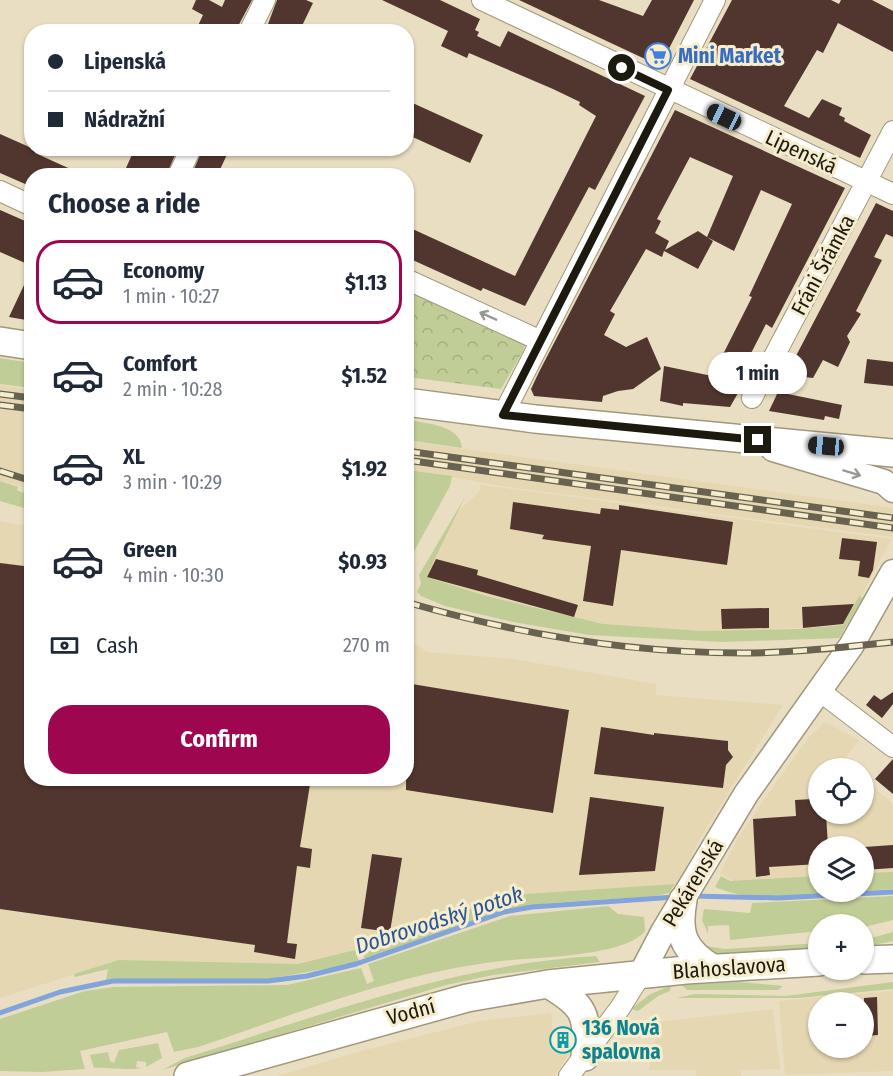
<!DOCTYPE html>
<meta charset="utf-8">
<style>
body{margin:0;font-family:"Fira Sans Condensed",sans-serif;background:#f6f6f7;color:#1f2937;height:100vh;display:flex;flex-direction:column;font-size:22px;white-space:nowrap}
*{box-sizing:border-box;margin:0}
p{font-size:20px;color:#747a83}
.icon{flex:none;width:33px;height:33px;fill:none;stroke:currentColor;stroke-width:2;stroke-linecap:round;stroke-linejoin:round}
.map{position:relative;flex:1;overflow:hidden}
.sheet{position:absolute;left:24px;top:168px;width:390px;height:618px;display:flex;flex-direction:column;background:#fff;border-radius:24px;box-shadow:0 2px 4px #0004}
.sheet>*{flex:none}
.top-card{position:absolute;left:24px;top:24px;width:390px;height:132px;border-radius:24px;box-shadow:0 2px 4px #0004;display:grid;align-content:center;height:132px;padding:0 24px;background:#fff}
.buttons{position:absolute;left:808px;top:758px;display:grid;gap:12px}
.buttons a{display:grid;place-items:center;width:66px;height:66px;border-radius:50%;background:#fff;box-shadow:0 2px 4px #0004;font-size:30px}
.end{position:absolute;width:27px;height:27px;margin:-14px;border:8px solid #1c190e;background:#fff;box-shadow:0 0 0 3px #fff}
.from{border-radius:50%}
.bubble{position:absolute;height:42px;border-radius:21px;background:#fff;box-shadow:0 2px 4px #0004;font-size:20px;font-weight:700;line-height:42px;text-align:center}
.car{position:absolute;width:18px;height:36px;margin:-18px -9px;border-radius:8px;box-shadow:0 0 4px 2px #0007;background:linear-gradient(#222 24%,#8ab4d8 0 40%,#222 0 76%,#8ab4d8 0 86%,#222 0)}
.top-card b{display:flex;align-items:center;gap:21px;height:57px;font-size:22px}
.top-card b+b{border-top:2px solid #e0e1e3}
.top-card i{width:15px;height:15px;background:#1f2937}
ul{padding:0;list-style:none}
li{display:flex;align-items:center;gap:18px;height:84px;margin:0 12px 9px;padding:0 12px;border:3px solid transparent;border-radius:24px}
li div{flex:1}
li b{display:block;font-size:22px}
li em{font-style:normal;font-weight:700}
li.active{border-color:#9e0650}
li>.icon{width:54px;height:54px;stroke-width:1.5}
h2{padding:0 24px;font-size:27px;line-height:72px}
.pay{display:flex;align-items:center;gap:15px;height:66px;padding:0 24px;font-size:22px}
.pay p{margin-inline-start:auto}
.button{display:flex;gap:12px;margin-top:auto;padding:12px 24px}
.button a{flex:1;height:69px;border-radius:24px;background:#9e0650;color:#fff;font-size:24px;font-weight:700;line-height:69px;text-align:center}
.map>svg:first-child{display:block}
</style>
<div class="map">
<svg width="893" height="1076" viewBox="0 0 893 1076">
<defs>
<pattern id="park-crowns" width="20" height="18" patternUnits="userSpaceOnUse" patternTransform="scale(1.5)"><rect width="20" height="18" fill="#c0cd96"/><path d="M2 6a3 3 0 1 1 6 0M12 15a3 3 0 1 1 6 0" fill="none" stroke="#a4af80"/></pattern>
</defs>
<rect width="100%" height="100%" fill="#e9dec1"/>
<path fill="#e5d7b2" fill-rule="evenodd" d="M0 385 31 390V490L0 480Z
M407 441 893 508V537L501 486 430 473 407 540Z
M481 485 891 539 847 625 708 633 598 627 421 580 455 514 479 492Z
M0 521 31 527 32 778H406L407 638 427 652 513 659 656 684V695L783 705 699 840 678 884 510 895 346 953 298 964 119 960 0 998Z
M825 722 859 740 843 761 851 768H819V813H864V779L893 804V873L864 875V846H819V878L738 884 720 873 738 838 770 791 809 737Z
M893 991V1071L785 1075 779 1001ZM819 1002H864V1047H819Z
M773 1009 780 1069 741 1070V1076H696L695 1070H649L658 1022Z
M551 1013 554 1041 570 1052 555 1076H278L350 1054 479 1021Z"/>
<path fill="#c0cd96" d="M0 358 31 363V388L0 384Z
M407 420C425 423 461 425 462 448L407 440Z
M407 470 452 476 450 486 412 555 407 558 406 489 409 488Z
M0 481 18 487 17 490 23 493 25 489 31 491V510L0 501Z
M465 497 426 577 486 596 603 624 701 631 798 629 843 625 860 595 862 599 839 638 722 642 589 635 513 622 445 606 421 596 417 592 421 583 419 575Z
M893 872V889L864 891V873Z
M721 876 730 881 819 876V891H860C814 893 759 906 715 887Z
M675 884 669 893 655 896 550 903 504 910 365 959 361 947 510 895Z
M893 896V920L864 927V924H819V931L730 940 729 925 708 926V934L702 920 704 909 750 913 752 903Z
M608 906 618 914 644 917 645 931C625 957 534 957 501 961 397 973 296 1014 198 1047L174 1052 167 1032 80 1051 85 1069 42 1072 0 1071V1019L85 991 114 987 287 985 361 968 367 984 374 981 368 964 510 916Z
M893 932V941L864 947V940Z
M819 943V950L714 956 700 945 725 949Z
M355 950 359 961 353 964 268 979 106 980 108 969 75 977 74 974 119 960 298 964Z
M596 956 600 962 493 975 446 985 162 1070 185 1058C319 1016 455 964 596 956Z
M739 982 783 986 778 990H687L682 985Z
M893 982V989L798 998H677L695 994 786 996Z
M671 985 670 991 658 996 638 1011 631 1009 649 995Z
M158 1043 162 1058 146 1067V1062L137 1061 136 1067 141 1068C126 1071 110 1067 94 1068L90 1055 108 1052 110 1061 114 1063 119 1050Z"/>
<path fill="url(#park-crowns)" d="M407 284 522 340 525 345 523 351 501 389 407 377Z"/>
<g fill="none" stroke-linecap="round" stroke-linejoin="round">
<path stroke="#80a4db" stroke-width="5" d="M693 896 778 898 893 892
M0 1013 60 992 113 981H268L307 976 356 964 504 912 532 907 675 897"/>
</g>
<path fill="#51362f" d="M196 0H209L222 7 225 0H252L235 32H195L203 15 192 9Z
M277 0H306L313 3 299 32H265Z
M382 0H440L480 19 475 30 479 32 477 36 500 47 508 31 645 96 595 190 589 187 525 306 483 288 481 291 406 257V226L515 276 596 116 579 105 580 102 553 89 469 53 467 58 441 46 448 31Z
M519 0H599L643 16 652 0H694L660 66Z
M732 0H831L839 4 841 0H872L893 11V52L838 23 823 53 817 50 784 106 809 118 822 99 842 108 839 115 845 118 844 121 871 135 860 158 690 79Z
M406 100 483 135 470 163 406 134Z
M675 110 845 188 772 328 766 324 732 390 738 393 730 407 683 403V406L660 401 664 366 712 376 752 297 749 296 792 204 761 190 734 251 707 237 733 176 690 157 657 219 661 221 655 233 669 241 665 250 698 231 713 241 698 269 664 251 662 257 646 249 610 311 615 314 604 335 626 347 647 337 661 369 633 389 618 391 603 396 602 402 534 396 531 389 539 372Z
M0 134 36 150 35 153 86 176H32V187L0 173Z
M135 148H178L166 176H129L131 170 126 168Z
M203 148H230L217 176H191Z
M876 203 893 211V237L886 234 874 257 882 260 856 311 861 314 847 336 850 342 838 367 823 360 813 378 786 375Z
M0 210 32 224V266L0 252Z
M32 268V321L9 317Z
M867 359 893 362V386L864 383Z
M778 392 842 405 839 419 825 416 824 420 769 411Z
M513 502 600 514 601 508 619 510V505L733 522 727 565 621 550 613 606 583 601 591 546 542 539 544 535 510 529Z
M842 538 877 542 873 570 869 578 858 576 860 561 839 559Z
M436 559 478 570 477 575 578 605 574 617 427 577Z
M0 563 32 567V778H311L300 847 312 849 310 868 297 866 287 943 297 944 295 959 254 952 255 945 0 909Z
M854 604 843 624 803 628 802 607Z
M769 608V628L722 629 721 609Z
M406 683 569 710 553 813 406 790Z
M893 692V704L882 718 866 705 874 695 881 700Z
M601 727 654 735V733L728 741V750L733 757 726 765 723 788 594 774Z
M893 759V794L875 779Z
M590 797 664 807 655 871 579 875Z
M813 799 814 803 817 802 818 814H826L828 846H819V864L769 867 770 875 756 877 753 819 796 816 795 800Z
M893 845V868L864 870V847Z
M372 854 402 858 390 932 361 928Z
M877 997 878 1035 864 1036V998Z"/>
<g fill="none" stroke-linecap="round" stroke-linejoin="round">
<g stroke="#a1977b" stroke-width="22">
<path id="minor" d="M482 0 893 194
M249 32 265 0
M178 176 191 148
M0 191 32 206
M406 279 541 341
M752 398 893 131
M503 415 715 0
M821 692 893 747
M569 1076 620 1008 640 976"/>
</g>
<g stroke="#a1977b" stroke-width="27">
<path id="tertiary" d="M773 449 884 482 893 490
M640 976 663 932 746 794 851 646 893 572"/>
</g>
<g stroke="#a1977b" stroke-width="30">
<path id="secondary" d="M0 341 32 346
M406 402 535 419 893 453
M683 900C677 934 683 950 712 968
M864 960 893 959
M548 984C586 1006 588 1015 585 1057
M188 1076 467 998 548 984 686 970 819 962"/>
</g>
<use href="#minor" stroke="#fff" stroke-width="20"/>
<use href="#tertiary" stroke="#fff" stroke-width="24"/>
<use href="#secondary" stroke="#fff" stroke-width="27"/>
<g stroke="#686251" stroke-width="7">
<path id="rail" d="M0 394 32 398
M0 405 32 409
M406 451 893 518
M406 460 893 528
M0 471 32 481
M406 602C517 634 628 653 743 653 793 653 843 647 893 642"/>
</g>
<use href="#rail" stroke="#f6ecce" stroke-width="4.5" stroke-dasharray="14" stroke-linecap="butt"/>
</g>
<defs><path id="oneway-shaft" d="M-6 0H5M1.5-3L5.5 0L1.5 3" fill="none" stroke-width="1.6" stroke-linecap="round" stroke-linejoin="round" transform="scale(1.5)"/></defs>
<g stroke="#999893">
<use href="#oneway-shaft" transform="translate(488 316) rotate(-156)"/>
<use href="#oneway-shaft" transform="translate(852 473) rotate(17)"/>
</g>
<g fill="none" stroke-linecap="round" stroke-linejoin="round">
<path stroke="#1c190e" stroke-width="8" d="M622 68 668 90 503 415 758 440"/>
</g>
<defs>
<g id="supermarket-ring" transform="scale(1.35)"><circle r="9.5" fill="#f6ecce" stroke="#3f7fe0" stroke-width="1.5"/><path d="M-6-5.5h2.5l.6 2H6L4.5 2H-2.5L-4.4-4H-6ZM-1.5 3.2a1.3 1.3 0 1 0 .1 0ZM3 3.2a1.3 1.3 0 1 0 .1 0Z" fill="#3f7fe0"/></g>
<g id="building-ring" transform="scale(1.35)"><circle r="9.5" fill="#f6ecce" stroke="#0f9aa8" stroke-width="1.5"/><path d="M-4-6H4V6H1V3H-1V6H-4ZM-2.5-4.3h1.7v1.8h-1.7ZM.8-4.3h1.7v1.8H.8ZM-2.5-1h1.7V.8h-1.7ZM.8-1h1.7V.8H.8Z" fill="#0f9aa8"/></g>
</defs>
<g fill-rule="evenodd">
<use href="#supermarket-ring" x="658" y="56"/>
<use href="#building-ring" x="563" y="1040"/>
</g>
<g text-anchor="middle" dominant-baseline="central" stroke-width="6" stroke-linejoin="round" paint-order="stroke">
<g font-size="21" font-weight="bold" fill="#366cbe" stroke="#f6ecce" text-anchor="start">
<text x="678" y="56">Mini Market</text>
</g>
<g font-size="21" fill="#1c190e" stroke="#f6ecce">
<text transform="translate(801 152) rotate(25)">Lipenská</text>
<text transform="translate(823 265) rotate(-62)">Fráni Šrámka</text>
<text transform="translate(693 883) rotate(-59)">Pekárenská</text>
<text transform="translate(729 968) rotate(-4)">Blahoslavova</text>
<text transform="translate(411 1012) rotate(-15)">Vodní</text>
</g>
<g font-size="21" font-weight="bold" fill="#0d838f" stroke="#f6ecce" text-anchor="start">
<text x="582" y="1028">136 Nová<tspan x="582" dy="24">spalovna</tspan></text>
</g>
<g font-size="22" font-style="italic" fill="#285396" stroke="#f6ecce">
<text transform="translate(439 920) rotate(-18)">Dobrovodský potok</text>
</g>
</g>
</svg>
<div class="buttons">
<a><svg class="icon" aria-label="locate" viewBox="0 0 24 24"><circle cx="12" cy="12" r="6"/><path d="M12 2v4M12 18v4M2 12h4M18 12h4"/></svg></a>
<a><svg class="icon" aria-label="layers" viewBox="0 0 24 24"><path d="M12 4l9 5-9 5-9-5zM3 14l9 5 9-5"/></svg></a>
<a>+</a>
<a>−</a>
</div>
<i class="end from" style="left:622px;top:68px"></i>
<i class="end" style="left:758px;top:440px"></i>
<div class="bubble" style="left:708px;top:352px;width:99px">1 min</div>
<i class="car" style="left:724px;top:117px;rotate:295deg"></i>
<i class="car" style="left:826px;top:446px;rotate:275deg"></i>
<div class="top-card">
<b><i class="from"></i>Lipenská</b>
<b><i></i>Nádražní</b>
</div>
<section class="sheet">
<h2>Choose a ride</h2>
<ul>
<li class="active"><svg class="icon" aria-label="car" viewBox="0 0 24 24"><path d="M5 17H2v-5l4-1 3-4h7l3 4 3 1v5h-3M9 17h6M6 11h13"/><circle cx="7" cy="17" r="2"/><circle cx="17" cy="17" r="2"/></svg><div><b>Economy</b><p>1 min · 10:27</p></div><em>$1.13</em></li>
<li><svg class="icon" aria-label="car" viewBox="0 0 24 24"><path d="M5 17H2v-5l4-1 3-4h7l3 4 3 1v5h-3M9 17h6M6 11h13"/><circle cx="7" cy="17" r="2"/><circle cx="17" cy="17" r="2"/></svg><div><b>Comfort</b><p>2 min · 10:28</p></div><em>$1.52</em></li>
<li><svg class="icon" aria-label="car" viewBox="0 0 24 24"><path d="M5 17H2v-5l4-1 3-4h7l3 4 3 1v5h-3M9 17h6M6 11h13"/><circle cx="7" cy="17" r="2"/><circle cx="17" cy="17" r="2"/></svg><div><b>XL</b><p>3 min · 10:29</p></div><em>$1.92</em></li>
<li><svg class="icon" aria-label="car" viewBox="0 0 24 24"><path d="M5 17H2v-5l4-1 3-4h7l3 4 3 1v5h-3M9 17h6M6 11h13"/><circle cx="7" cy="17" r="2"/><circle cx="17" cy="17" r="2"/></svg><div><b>Green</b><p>4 min · 10:30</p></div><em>$0.93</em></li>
</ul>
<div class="pay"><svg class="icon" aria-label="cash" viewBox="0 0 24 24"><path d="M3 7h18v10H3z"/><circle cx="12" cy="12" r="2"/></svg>Cash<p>270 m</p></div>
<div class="button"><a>Confirm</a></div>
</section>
</div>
